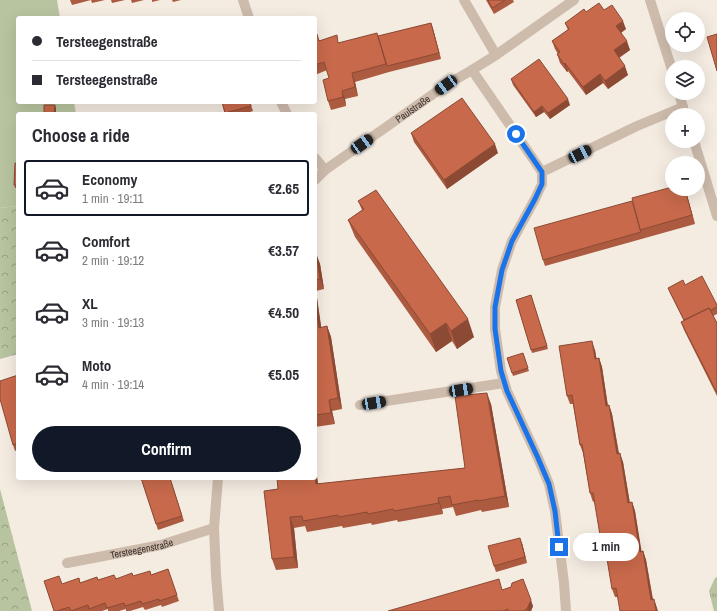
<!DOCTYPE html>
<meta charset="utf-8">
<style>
body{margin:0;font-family:"Archivo Narrow",sans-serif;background:#f7f7f7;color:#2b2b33;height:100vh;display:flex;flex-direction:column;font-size:15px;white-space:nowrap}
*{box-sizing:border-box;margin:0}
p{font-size:13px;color:#7c7c81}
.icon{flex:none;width:22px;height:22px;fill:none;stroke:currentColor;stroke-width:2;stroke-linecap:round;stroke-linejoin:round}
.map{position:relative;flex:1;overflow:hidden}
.sheet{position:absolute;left:16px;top:112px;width:301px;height:368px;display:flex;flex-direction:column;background:#fff;border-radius:4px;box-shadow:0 4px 16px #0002}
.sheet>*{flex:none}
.hud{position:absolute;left:16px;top:16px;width:301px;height:88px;border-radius:4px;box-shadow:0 4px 16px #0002;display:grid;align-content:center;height:88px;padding:0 16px;background:#fff}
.fabs{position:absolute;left:665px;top:12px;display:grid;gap:8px}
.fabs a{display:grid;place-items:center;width:40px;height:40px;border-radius:50%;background:#fff;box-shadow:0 4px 16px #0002;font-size:20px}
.end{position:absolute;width:18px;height:18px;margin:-9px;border:5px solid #1a73e8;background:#fff;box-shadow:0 0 0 2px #fff}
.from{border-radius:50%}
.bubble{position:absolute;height:28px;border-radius:14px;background:#fff;box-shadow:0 4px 16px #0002;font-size:13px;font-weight:700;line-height:28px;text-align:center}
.car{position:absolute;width:12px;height:24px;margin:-12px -6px;border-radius:5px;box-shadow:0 0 3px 1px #0007;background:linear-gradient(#222 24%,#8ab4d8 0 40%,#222 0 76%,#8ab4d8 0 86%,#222 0)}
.hud b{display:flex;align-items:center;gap:14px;height:38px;font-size:15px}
.hud b+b{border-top:1px solid #e1e1e2}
.hud i{width:10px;height:10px;background:#2b2b33}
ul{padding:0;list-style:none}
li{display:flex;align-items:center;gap:12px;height:56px;margin:0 8px 6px;padding:0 8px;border:2px solid transparent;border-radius:4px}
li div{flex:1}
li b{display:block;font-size:15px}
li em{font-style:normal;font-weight:700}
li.current{border-color:#111827}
li>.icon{width:36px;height:36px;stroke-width:1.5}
h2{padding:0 16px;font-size:18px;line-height:48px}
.button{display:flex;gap:8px;margin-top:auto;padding:8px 16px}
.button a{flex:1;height:46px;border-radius:24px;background:#111827;color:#fff;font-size:16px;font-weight:700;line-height:46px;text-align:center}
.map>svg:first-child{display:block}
</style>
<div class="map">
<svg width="717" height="611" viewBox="0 0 717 611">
<defs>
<pattern id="forest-crowns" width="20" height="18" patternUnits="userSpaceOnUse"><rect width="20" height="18" fill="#b8c4a0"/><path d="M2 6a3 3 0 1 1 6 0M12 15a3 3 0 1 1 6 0" fill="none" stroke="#97a083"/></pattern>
<pattern id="park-tufts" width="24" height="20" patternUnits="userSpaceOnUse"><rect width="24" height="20" fill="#b8c4a0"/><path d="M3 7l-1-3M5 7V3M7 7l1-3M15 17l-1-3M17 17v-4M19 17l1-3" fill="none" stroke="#97a083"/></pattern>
</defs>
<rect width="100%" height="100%" fill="#f4ebe1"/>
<path fill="#b8c4a0" d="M0 0H57L60 18H18V102H74L76 114H18V206L0 208Z"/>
<path fill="url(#forest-crowns)" d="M18 206V354L0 359V208Z
M0 489 32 611H0Z"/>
<path fill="url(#park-tufts)" d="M717 577V611H714L709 591 715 578Z"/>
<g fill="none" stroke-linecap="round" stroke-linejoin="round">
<g stroke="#cdbbac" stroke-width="10">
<path d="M243 0 249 18"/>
<path d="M464 0 496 55"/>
<path d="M650 0 672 70"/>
<path d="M472 70 542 172V184L535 199 512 241 502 270 495 307V329L501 371 507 391 538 458 549 484 555 511 564 583 566 611"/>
<path d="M679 93 685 115"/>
<path d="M281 102 287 114"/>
<path d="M694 141 717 216"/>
<path d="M315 158 325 170"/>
<path d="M542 172 637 126 683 107"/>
<path id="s1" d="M315 180 325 170 446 85 472 70 496 55 574 0"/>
<path d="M360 405 504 383"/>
<path d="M218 478 214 528 216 575 219 611"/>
<path id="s2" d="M67 563 161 545 214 528"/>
</g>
</g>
<path fill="#ac5a40" d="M70 0H105L92 3 91 0 72 5Z
M111 0H125L112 3Z
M131 0H144L132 3Z
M152 0H160L152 2Z
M172 0H181L173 2Z
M486 0H513L514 2 494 14Z
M604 10 626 29 621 33 630 50 619 58 628 75 608 89 603 83 586 95 568 71 567 72 560 63 557 54H558L555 49 552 41 568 30 565 23 586 12Z
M431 23 433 29 441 59 389 72 355 82 358 96 345 99 346 106 331 110 328 101 329 78 327 70 315 75V35L320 41 339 43 378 36Z
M511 79 570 105 550 119 544 112 536 117 513 85Z
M222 102H250L253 111 244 114H225Z
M411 133 498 153 447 189 414 142Z
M18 163V188H15L14 185Z
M686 192 695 224 545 266 543 260Z
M358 201 474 337 457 349 452 341 436 352 355 237 348 220 362 210Z
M315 253 320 264 324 289 316 291 321 328 327 326 331 337 342 409 332 411 335 424 315 427Z
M685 285 717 305V314L713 316 717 323V396L684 330 681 322 684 321 670 293 668 288Z
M531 295 548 349 532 353 516 300Z
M595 350 596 358H599L602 367 608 406 609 405 612 414 619 453 623 462 630 503 632 502 635 511 641 552 643 551 646 560 653 599 657 608 618 597H615L612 589 606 549 604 550 601 541 595 501 593 502 590 493 583 453 580 445 573 404H570L567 396Z
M523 353 529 371 513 376 512 373Z
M18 375V450L15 451 13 445Z
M491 404 509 507 482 512 481 510 456 516 453 507 442 509 443 514 398 522 397 520 372 525 371 523 343 528 342 526 307 532 305 526 294 528 298 568 276 570 272 559 278 489 315 478V464L318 484 465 468Z
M141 478H170L184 521 158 530Z
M522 543 527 563 496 572 494 566Z
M168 569 179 601 162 607 161 605 145 610 143 607 130 611H126V609L119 611H108V609L102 611H54L62 584 80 583 98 580 151 575Z
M503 590 533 606 531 611H388Z"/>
<path fill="#8c4a34" d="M623 21 626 29 619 34 616 26Z
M431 23 433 29 441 59 439 53Z
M627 41 630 50 617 59 614 50Z
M565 63 568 71 567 72 564 64Z
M625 66 628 75 608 89 605 81Z
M352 73 355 82 358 96 355 87Z
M600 74 603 83 586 95 583 87Z
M342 91 345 99 346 106 343 97Z
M568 99 570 105 550 119 548 113Z
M55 105 56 108V114H54Z
M542 106 544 112 536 117 534 112Z
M495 144 498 153 447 189 444 180Z
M685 189 686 192 695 224 692 215Z
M316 253 320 264 324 289 320 279Z
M315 290 316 291 323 339 319 328 315 302Z
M468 319 474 337 457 349 451 331Z
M446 323 452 341 436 352 430 334Z
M327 326 331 337 342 409 338 398Z
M592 341 595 350 598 367 595 359Z
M599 358 602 367 609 414 606 406Z
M487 393 491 404 509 507 505 496Z
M329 400 332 411 335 424 331 413Z
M609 405 612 414 620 462 617 454Z
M620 453 623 462 631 511 628 503Z
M315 464 320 495 316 484 315 478Z
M438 498 442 509 443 514 439 503Z
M632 502 635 511 643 560 640 552Z
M290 517 294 528 298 568 294 557Z
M520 538 522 543 527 563 525 557Z
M643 551 646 560 654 608 651 600Z
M654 599 658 611H656Z
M531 600 533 606 531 611H528L527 609Z"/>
<path fill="#c8694b" stroke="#8c4a34" d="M488 0H505L492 8Z
M599 3 604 10 612 5 623 21 616 26 627 41 614 50 625 66 605 81 600 74 583 87 565 63 564 64 557 54 560 52 552 41 569 29 565 23 584 9 586 12Z
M431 23 439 53 387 66 378 36Z
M377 33 386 64 352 73 355 87 342 91 343 97 328 101 323 80 329 78 324 62 315 65V35L317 34 319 41 337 35 338 43Z
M717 34V71L707 37Z
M539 59 568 99 548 113 542 106 534 112 511 79Z
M462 98 495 144 444 180 411 133Z
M222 102H250L251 106 225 113Z
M44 105H55L54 114H44Z
M15 163H18V185H14Z
M672 187V189H685L692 215 640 230 632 198Z
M376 190 468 319 451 331 446 323 430 334 348 220 364 209 358 201Z
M632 201 641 232 543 260 534 228Z
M315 253H316L320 279 315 280Z
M702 276 717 305V307L711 310 709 308 684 320 668 288 683 280 685 285Z
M531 295 547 346 531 350 516 300Z
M315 302 319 328 327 326 338 398 329 400 331 413 315 415Z
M709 308 717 323V393L681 322Z
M592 341 595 359 599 358 606 406 609 405 617 454 620 453 628 503 632 502 640 552 643 551 651 600 654 599 656 611H620L616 588 612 589 604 541H601L593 493H590L582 444 580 445 572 395 567 396 559 346Z
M523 353 528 368 512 373 507 358Z
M18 375V443L13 445 0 399V381Z
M487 393 505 496 478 501V500L452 505 450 496 438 498 439 503 394 511 393 509 368 514 367 512 339 517 338 515 303 521 302 516 290 517 294 557 272 559 264 491 278 489 277 478H315L316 484 465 468 455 396Z
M141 478H170L182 516 156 524Z
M520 538 525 557 494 566 488 546Z
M168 569 177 595 159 601V599L142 604 141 601 125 606 124 603 107 608 105 603 89 609 88 605 71 611 69 607 57 611H54L44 581 59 576 62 584 79 578 80 583 97 577 98 580 114 575 116 579 132 573 133 576 150 571 151 575Z
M499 579 502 590 511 587 512 583 523 579 531 600 527 609 523 611H508V609L503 611H388Z"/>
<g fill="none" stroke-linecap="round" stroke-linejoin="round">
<path stroke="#1a73e8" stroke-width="5" d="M516 134 542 172V184L535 199 512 241 502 270 495 307V329L501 371 507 391 538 458 549 484 555 511 559 547"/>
</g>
<g text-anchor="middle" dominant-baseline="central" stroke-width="3.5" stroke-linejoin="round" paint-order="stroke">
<g font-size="10" fill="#3b302b" stroke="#fbf5ee">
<text stroke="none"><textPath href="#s1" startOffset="121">Paulstraße</textPath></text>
<text stroke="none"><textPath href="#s2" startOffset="76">Tersteegenstraße</textPath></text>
</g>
</g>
</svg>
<div class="fabs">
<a><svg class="icon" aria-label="locate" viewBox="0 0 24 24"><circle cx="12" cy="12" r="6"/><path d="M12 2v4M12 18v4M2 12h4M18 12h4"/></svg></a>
<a><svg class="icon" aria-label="layers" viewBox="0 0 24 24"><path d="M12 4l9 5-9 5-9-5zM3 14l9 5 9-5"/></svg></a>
<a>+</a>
<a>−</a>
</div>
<i class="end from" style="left:516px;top:134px"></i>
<i class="end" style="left:559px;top:547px"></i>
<div class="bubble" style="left:573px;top:533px;width:66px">1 min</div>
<i class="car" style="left:446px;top:85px;rotate:234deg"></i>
<i class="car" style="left:362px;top:144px;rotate:55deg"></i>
<i class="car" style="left:580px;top:154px;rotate:64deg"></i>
<i class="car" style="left:461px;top:390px;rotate:81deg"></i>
<i class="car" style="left:374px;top:403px;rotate:81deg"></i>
<div class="hud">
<b><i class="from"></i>Tersteegenstraße</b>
<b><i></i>Tersteegenstraße</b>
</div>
<section class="sheet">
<h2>Choose a ride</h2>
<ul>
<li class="current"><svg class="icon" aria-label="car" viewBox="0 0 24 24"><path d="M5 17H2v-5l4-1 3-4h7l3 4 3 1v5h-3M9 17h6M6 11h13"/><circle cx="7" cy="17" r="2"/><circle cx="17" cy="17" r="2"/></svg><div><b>Economy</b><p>1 min · 19:11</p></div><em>€2.65</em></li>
<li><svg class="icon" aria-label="car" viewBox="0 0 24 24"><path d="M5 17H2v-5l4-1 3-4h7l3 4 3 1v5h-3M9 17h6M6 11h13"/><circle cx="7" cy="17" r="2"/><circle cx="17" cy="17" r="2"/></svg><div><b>Comfort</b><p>2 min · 19:12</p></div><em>€3.57</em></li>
<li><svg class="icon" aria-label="car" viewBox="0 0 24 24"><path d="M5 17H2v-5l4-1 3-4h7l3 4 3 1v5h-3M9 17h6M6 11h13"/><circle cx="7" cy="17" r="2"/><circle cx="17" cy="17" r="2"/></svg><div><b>XL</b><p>3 min · 19:13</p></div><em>€4.50</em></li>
<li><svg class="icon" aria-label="car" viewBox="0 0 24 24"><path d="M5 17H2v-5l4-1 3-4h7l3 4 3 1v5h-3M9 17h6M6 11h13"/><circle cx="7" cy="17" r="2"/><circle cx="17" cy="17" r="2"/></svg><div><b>Moto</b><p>4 min · 19:14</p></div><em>€5.05</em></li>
</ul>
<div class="button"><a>Confirm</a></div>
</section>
</div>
